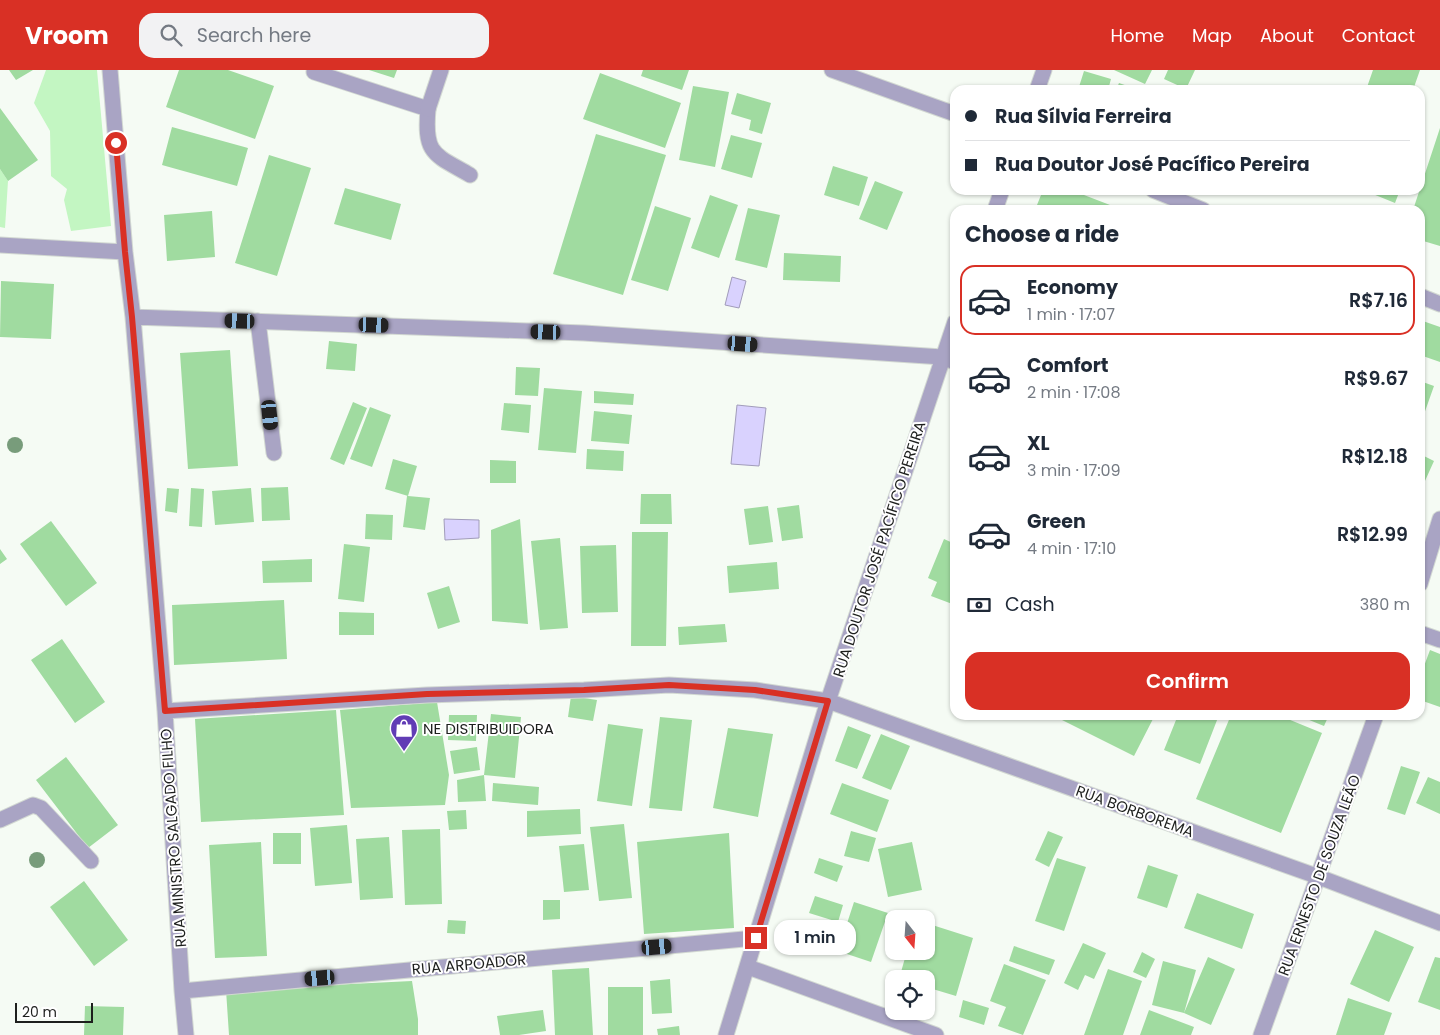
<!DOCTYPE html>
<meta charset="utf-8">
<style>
body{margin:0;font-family:Poppins,sans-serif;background:#f2f2f3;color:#1f2937;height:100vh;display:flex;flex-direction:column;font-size:19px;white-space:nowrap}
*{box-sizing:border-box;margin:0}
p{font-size:16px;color:#747a83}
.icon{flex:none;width:28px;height:28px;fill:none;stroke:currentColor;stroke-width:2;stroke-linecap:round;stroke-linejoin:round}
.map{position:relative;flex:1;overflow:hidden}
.details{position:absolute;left:950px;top:135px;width:475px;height:515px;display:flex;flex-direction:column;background:#fff;border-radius:15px;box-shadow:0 1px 4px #0004}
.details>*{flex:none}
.hud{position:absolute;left:950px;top:15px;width:475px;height:110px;border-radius:15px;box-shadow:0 1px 4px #0004;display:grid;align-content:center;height:110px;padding:0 15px;background:#fff}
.needle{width:32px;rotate:163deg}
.tools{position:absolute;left:885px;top:840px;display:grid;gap:10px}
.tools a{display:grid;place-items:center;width:50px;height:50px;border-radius:10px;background:#fff;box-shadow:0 1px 4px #0004;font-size:25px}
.scale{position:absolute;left:15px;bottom:12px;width:78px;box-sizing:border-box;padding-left:5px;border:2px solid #1d1f1d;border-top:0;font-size:14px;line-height:18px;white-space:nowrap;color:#1d1f1d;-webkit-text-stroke:4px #fff;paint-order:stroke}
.end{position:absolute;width:22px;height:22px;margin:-11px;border:6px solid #d93025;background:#fff;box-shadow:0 0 0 2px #fff}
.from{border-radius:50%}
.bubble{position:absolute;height:35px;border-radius:15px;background:#fff;box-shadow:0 1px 4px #0004;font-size:16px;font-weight:600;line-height:35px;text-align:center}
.car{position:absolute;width:15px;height:30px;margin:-15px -8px;border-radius:6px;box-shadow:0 0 4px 1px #0007;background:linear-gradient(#222 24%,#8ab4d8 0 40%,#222 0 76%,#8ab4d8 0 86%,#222 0)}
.hud b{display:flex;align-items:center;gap:18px;height:48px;font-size:19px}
.hud b+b{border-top:1px solid #e0e1e3}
.hud i{width:12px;height:12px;background:#1f2937}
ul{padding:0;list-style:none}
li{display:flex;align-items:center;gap:15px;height:70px;margin:0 10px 8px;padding:0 5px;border:2px solid transparent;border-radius:15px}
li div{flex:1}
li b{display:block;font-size:19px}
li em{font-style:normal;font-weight:600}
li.active{border-color:#d93025}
li>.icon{width:45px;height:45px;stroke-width:1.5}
h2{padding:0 15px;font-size:22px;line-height:60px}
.pay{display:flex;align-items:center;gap:12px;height:55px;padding:0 15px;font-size:19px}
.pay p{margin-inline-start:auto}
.primary-button{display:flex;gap:10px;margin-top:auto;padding:10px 15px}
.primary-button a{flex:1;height:58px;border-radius:15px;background:#d93025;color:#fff;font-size:20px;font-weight:600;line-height:58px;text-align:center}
header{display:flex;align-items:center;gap:30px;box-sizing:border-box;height:70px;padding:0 25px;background:#d93025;color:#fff}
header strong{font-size:24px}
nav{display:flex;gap:28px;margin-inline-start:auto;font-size:18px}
.search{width:350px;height:45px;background:#f2f2f3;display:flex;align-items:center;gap:12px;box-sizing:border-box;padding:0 18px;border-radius:15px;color:#747a83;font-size:19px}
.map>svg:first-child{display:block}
</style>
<header>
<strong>Vroom</strong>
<div class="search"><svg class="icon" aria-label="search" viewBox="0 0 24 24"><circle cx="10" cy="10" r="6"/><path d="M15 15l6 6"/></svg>Search here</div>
<nav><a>Home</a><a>Map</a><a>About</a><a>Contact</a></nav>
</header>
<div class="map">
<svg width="1440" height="965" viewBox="0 0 1440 965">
<rect width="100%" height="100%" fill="#f5fbf4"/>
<path fill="#c3f6c2" d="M46 0H97L111 156 71 161 64 130 67 119 51 106 50 61 34 33Z
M0 99 8 111 5 158 0 157Z"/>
<path fill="#d9d2fe" stroke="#a19cba" d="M732 207 746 211 739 238 725 235Z
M737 335 766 338 759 396 731 394Z
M444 449 479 450V468L445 470Z"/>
<path fill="#a0dba0" d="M9 0H33L16 10Z
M179 0H228L274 16 255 69 166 37Z
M369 0H397L394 8Z
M643 0H689L682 20 641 6Z
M1114 0H1152L1145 14Z
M1168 0H1195L1186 19 1164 9Z
M1373 0H1420L1413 20H1366Z
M1084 1 1111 9 1108 20H1078Z
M600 3 681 33 665 78 583 49Z
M1119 13 1139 20H1116Z
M693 16 729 22 715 97 679 90Z
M737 23 771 33 762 64 749 60 751 50 731 44Z
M0 38 38 90 8 111 0 99Z
M172 57 248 78 237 116 162 95Z
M1440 58V176L1420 170V140H1413Z
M596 64 666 85 623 225 553 204Z
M731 65 762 73 752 108 721 99Z
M269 85 311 98 277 206 235 193Z
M833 96 868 107 859 136 824 125Z
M875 111 903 122 887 160 859 149Z
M345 118 401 134 391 170 334 154Z
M1043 120H1071L1123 140H1035Z
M1363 120H1400L1395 133Z
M710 125 738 135 719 188 691 178Z
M655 136 691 148 668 221 631 210Z
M748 138 780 145 767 198 735 190Z
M212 141 215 187 167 191 164 145Z
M784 183 841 186 840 212 783 210Z
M1 211 54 214 51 269 0 267Z
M1420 250 1440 257V292L1420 285Z
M329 271 357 274 355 301 326 299Z
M230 280 238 396 188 399 180 283Z
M516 297 540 298 538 326 515 325Z
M1420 311 1434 316 1423 347 1420 346Z
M544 318 582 321 576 383 538 380Z
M594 321 634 324 633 335 594 333Z
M353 332 367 338 344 395 330 389Z
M504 333 531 335 529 363 501 360Z
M370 337 391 345 372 397 350 389Z
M594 341 632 345 629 374 591 371Z
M587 379 624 381 623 401 586 399Z
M1420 384 1434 391 1420 422Z
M393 389 417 396 408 426 430 428 425 460 403 457 407 426H408L385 419Z
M490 390 516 391V413H490Z
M288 417 290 450 262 451 261 418Z
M167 418 179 419 177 443 165 441Z
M191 418 204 419 202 457 189 456Z
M251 418 254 452 215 455 212 421Z
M641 424H671L672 454H640Z
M799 435 803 468 782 471 777 438Z
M768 436 773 472 749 475 744 439Z
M366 444 393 445 392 470 365 469Z
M520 449 528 554 492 551 491 460Z
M51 451 97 513 66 536 20 474Z
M632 462H668L666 576H631Z
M560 468 568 558 540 560 531 471Z
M944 469 955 474V535L931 526 937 512 928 508Z
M344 474 370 477 364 532 338 529Z
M616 475 618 542 582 543 580 476Z
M0 479 7 489 0 494Z
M312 489V512L263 513 262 491Z
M777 492 779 519 729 523 727 496Z
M449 516 460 552 438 559 427 523Z
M284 530 287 589 174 595 172 535Z
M339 542 374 543V565H339Z
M725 554 727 572 679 575 678 557Z
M62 569 105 632 75 653 31 590Z
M1430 580 1440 584V637L1420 630V607Z
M571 626 597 630 593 651 568 647Z
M437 632 449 705 445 735 351 738 340 640Z
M336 640 344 745 201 752 195 649Z
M491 644 521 647 515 708 484 705Z
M449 645H477L476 671 448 670Z
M1052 645H1155L1134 686Z
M1178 645H1219L1200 694 1164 680Z
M1231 645H1278L1322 663 1281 763 1196 729Z
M1297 645H1329L1324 656Z
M660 647 692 650 682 741 649 738Z
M608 654 643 659 632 736 597 731Z
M848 656 871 665 857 699 835 691Z
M728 658 773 664 758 747 713 738Z
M881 664 910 676 891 720 862 708Z
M477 677 480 700 454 704 450 681Z
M66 687 118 755 88 778 36 710Z
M1401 696 1420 702 1405 745 1387 739Z
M484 705 486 731 458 732 457 710Z
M1428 707 1440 712V744L1416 733Z
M493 713 539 717 538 735 492 731Z
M842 713 889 730 877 762 830 744Z
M580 739 581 764 527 767V741Z
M466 740 467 759 449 760 447 741Z
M624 754 632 828 599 831 590 757Z
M347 755 352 813 315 816 310 758Z
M440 759 442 834 405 835 402 760Z
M851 761 876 768 869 792 844 786Z
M1048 761 1063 767 1049 797 1035 790Z
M273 763H301V794H273Z
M729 763 734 858 644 864 637 772Z
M389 767 393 828 360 830 356 769Z
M261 772 267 886 215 888 209 775Z
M912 772 922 820 888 827 878 779Z
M584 774 589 820 564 822 559 776Z
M819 788 843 796 837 812 814 803Z
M1057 788 1086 797 1064 861 1035 851Z
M1148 795 1178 805 1167 838 1137 828Z
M84 811 128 870 94 896 50 837Z
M1197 823 1254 844 1242 879 1184 858Z
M815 826 843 835 838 852 809 843Z
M543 830H560V849L543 850Z
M854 832 888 843 871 892 838 881Z
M448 850 466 851 465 864 447 863Z
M926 853 973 868 956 926 926 917V909H899L907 881H926Z
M1375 860 1414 877 1389 932 1350 914Z
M1083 873 1106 883 1094 909 1085 905 1078 920 1064 913Z
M1014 876 1055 890 1049 905 1009 891Z
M1142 882 1155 889 1146 908 1133 902Z
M1208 887 1235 899 1211 955 1184 943Z
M1435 887 1440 888V940L1418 932Z
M1163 891 1196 900 1184 943 1152 935Z
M1004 894 1046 910 1023 965 998 956 1006 937 990 931Z
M589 898 593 965H555L552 900Z
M1108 899 1142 911 1123 965H1084Z
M670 909 672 943 652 944 650 911Z
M412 911 418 949V965H229L226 920Z
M608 917H643V965H608Z
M1348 928 1392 943 1384 965H1336Z
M963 930 989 938 984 955 959 947Z
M85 936 124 937 123 965H84Z
M543 940 546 961 519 965H500L497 946Z
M1149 940 1194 957 1191 965H1140Z
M679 956 680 965H658L657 959Z"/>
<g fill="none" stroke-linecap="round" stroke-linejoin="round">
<g stroke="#d2d8d2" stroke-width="17">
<path id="lane" d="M314 2 428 39C424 85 434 84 470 105
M258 251 274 383
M0 750 33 735 41 738 91 791"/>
</g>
<g stroke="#d2d8d2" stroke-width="17">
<path id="street" d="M110 0 125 182 133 247 165 641 182 921 186 965
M832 0 955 44
M1037 20 1044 0
M428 39 441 0
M1153 120 1203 140
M995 140 1002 120
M0 175 125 182
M1420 226 1440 234
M133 247 584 263 942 287 955 292
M1420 514 1440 449
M1420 563 1440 570
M165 641 427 625 584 620 669 615 755 620 828 631 1319 807 1440 853
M748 897 936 965
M182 921 755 868
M726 965 828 631 955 252
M1261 965 1376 645"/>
</g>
<use href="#lane" stroke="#a9a4c4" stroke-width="15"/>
<use href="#street" stroke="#a9a4c4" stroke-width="15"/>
</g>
<g fill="#789c7b">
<circle cx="15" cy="375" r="8"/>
<circle cx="37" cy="790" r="8"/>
</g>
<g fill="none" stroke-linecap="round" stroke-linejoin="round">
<path stroke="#d93025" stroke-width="6" d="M116 73 125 182 132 247 165 641 427 624 584 620 669 615 755 620 828 631 756 868"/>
</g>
<defs>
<g id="shop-pin" transform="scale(1.4375)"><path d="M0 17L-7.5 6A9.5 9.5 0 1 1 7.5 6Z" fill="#613cb5" stroke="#fff"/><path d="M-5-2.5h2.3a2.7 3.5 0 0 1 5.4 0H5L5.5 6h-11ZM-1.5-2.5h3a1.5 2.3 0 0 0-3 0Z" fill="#fff"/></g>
</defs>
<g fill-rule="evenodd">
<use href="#shop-pin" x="404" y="658"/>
</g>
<g text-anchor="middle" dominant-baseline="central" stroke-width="4" stroke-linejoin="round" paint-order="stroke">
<g font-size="15" fill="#1d1f1d" stroke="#fff">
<text transform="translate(879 479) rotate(-72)">RUA DOUTOR JOSÉ PACÍFICO PEREIRA</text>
<text transform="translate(1135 741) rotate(20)">RUA BORBOREMA</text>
<text transform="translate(173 768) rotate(-94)">RUA MINISTRO SALGADO FILHO</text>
<text transform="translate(1319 805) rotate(-70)">RUA ERNESTO DE SOUZA LEÃO</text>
<text transform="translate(469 894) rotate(-5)">RUA ARPOADOR</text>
</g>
<g font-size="15" fill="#1d1f1d" stroke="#fff" text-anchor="start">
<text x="423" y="658">NE DISTRIBUIDORA</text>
</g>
</g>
</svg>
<div class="tools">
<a><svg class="needle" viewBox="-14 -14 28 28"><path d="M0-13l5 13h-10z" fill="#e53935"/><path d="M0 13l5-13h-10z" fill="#747a83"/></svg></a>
<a><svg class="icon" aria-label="locate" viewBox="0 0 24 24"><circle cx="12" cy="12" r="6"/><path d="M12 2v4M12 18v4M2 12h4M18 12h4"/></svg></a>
</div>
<div class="scale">20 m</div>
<i class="end from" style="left:116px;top:73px"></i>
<i class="end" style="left:756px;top:868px"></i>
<div class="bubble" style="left:774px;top:850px;width:82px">1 min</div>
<i class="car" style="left:240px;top:251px;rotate:272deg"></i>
<i class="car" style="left:374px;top:255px;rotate:92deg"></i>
<i class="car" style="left:546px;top:262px;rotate:272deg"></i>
<i class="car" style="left:743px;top:274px;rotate:94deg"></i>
<i class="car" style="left:270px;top:345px;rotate:174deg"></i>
<i class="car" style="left:657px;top:877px;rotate:85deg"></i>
<i class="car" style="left:320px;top:908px;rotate:265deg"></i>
<div class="hud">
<b><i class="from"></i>Rua Sílvia Ferreira</b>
<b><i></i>Rua Doutor José Pacífico Pereira</b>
</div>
<section class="details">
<h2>Choose a ride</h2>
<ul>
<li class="active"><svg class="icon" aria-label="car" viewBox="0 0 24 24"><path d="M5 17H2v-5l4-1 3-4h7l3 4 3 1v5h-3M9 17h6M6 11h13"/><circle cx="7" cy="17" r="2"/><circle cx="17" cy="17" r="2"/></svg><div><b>Economy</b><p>1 min · 17:07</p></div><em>R$7.16</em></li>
<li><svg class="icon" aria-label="car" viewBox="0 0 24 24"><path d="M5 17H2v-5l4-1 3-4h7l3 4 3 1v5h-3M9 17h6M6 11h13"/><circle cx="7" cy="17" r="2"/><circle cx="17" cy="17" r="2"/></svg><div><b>Comfort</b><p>2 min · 17:08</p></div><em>R$9.67</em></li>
<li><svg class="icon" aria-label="car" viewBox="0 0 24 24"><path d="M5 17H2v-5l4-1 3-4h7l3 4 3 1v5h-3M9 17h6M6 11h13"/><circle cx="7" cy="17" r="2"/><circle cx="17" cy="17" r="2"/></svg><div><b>XL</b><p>3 min · 17:09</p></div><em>R$12.18</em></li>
<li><svg class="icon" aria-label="car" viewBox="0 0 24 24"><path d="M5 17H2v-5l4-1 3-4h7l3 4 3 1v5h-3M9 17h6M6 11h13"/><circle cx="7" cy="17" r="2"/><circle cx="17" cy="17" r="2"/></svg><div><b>Green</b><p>4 min · 17:10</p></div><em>R$12.99</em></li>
</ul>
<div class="pay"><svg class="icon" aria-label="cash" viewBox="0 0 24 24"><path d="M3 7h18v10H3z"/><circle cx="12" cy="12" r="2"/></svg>Cash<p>380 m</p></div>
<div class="primary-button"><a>Confirm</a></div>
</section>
</div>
